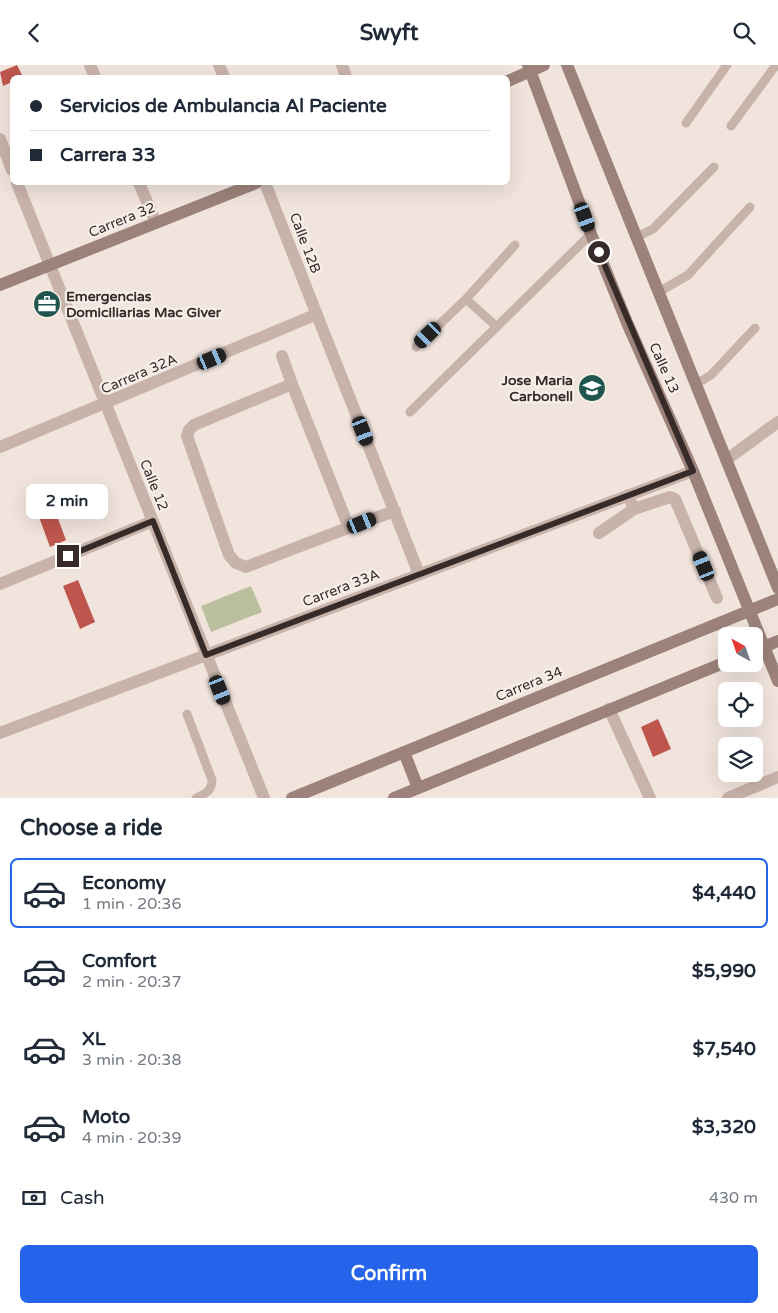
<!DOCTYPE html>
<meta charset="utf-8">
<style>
body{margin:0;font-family:"Varela Round",sans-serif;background:#f6f6f7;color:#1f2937;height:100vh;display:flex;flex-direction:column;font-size:19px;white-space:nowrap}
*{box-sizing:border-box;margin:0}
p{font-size:16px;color:#747a83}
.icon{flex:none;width:28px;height:28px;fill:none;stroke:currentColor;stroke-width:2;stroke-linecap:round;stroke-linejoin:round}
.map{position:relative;height:733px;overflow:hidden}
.details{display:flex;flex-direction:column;background:#fff;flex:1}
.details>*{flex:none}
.hud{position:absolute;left:10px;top:10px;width:500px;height:110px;border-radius:8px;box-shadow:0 5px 20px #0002;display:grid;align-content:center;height:110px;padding:0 20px;background:#fff}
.needle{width:32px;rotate:320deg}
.buttons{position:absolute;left:718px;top:562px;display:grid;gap:10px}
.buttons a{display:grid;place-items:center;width:45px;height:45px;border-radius:8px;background:#fff;box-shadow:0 5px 20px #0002;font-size:25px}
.end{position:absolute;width:22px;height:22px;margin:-11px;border:6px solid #362b29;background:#fff;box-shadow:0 0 0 2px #fff}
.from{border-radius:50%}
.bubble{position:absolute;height:35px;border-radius:8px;background:#fff;box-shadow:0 5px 20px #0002;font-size:16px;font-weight:700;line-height:35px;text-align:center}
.car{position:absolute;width:15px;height:30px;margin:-15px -8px;border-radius:6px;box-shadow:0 0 4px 1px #0007;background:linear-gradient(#222 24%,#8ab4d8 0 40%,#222 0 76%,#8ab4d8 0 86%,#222 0)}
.hud b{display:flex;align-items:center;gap:18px;height:48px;font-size:19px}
.hud b+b{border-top:1px solid #e0e1e3}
.hud i{width:12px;height:12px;background:#1f2937}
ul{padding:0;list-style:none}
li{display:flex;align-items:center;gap:15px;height:70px;margin:0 10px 8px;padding:0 10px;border:2px solid transparent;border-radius:8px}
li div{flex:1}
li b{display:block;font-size:19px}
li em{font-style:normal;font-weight:700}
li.active{border-color:#2563eb}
li>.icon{width:45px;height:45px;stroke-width:1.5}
h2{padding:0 20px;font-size:22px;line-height:60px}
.pay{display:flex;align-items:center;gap:12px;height:55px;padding:0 20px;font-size:19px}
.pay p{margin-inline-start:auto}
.action{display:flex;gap:10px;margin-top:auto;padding:10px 20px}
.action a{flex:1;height:58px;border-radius:8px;background:#2563eb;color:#fff;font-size:20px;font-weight:700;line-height:58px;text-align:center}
header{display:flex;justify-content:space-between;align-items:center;height:65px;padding:0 20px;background:#fff;font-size:22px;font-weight:700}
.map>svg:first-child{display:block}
</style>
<header><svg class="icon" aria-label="back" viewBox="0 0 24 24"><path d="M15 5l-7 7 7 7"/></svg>Swyft<svg class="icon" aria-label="search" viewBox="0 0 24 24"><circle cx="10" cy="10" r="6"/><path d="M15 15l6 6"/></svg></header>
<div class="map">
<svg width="778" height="733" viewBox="0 0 778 733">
<rect width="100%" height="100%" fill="#f1e4dd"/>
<path fill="#babf9e" d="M251 521 262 547 211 567 201 541Z"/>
<path fill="#be564e" d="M17 0 23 12H12V17L3 21 0 7Z
M51 435 66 475 50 482 35 441Z
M78 515 95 557 80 564 63 521Z
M658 654 671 684 653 692 641 662Z"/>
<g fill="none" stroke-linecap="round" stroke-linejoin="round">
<path stroke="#c8b3aa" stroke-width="9" d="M686 58 727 0
M731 61 776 0
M637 172 653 164 714 102
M659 227 688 210 750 142
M466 234 497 262
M416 282 466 234 515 180
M696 319 711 310 755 263
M410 347 591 169
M187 649 212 715C212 726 205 729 196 733"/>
<path stroke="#c8b3aa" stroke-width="12" d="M90 0 95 12
M219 0 224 12
M342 0 346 12
M0 74 12 105
M17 118 264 733
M139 118 156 158
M265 118 419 509
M282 291 292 319
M0 382 317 249
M726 395 778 357
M628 430 634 444 670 432 675 434 717 533
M349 463 292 319 194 360 189 365 187 371 229 490 236 498 246 502C296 483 345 463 395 446
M599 468 634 444
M0 519 153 456
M609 644 650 733
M0 668 693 406
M728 733 778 712"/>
<path stroke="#9c827b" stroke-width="12" d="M528 0 591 169 628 260 693 406 778 616
M567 0 778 523
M508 16 544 0
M0 220 256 118
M754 586 778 576
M404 687 418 723
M292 733 778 534
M394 733 726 597"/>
</g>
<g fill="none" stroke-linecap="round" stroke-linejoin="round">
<path stroke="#362b29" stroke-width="6" d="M68 491 153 456 206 590 693 406 599 187"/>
</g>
<defs>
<g id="office-disc" transform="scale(1.4375)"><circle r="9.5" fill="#21554f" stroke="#f9efea"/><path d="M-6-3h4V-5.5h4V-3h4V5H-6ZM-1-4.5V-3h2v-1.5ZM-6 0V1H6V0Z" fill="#fff"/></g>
<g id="school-disc" transform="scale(1.4375)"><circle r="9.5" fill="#21554f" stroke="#f9efea"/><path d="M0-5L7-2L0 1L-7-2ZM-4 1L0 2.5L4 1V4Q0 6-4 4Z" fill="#fff"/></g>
</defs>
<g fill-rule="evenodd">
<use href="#office-disc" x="47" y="239"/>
<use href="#school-disc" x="592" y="323"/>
</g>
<g text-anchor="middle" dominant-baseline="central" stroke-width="4.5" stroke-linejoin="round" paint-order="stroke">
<g font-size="14" fill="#362b29" stroke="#f9efea">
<text transform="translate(122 155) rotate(-22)">Carrera 32</text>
<text transform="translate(305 178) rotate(69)">Calle 12B</text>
<text transform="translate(664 303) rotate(66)">Calle 13</text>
<text transform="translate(139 309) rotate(-23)">Carrera 32A</text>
<text transform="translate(154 420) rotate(68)">Calle 12</text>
<text transform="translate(341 523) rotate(-21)">Carrera 33A</text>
<text transform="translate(529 619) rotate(-22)">Carrera 34</text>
</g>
<g font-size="14" font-weight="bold" fill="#362b29" stroke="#f9efea" text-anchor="start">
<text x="66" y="231">Emergencias<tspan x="66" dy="16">Domiciliarias Mac Giver</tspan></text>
<text x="573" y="315" text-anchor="end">Jose Maria<tspan x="573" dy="16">Carbonell</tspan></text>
</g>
</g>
</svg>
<div class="buttons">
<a><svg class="needle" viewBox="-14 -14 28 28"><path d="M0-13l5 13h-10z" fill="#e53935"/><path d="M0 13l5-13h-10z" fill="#747a83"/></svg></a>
<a><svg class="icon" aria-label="locate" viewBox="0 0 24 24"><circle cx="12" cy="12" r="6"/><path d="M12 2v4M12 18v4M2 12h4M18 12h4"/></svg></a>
<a><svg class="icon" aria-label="layers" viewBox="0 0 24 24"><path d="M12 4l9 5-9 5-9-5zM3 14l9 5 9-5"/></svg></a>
</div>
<i class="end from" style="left:599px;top:187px"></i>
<i class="end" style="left:68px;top:491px"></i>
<div class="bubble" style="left:26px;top:419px;width:82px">2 min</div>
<i class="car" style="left:585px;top:152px;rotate:160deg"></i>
<i class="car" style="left:428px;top:270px;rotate:226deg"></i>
<i class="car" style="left:212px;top:294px;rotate:67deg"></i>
<i class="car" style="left:363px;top:366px;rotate:159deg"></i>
<i class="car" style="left:362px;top:458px;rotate:68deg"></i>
<i class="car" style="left:704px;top:501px;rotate:338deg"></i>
<i class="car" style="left:220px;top:625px;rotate:158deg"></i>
<div class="hud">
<b><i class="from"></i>Servicios de Ambulancia Al Paciente</b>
<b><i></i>Carrera 33</b>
</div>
</div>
<section class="details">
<h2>Choose a ride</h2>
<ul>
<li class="active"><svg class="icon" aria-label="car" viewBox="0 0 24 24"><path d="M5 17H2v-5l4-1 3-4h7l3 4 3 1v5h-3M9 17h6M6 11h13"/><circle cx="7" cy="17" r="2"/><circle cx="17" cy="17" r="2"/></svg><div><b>Economy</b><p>1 min · 20:36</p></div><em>$4,440</em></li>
<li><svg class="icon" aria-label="car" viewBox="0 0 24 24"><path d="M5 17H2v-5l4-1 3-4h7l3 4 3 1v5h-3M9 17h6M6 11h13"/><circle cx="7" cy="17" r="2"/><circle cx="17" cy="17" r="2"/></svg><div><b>Comfort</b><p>2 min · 20:37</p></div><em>$5,990</em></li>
<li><svg class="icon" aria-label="car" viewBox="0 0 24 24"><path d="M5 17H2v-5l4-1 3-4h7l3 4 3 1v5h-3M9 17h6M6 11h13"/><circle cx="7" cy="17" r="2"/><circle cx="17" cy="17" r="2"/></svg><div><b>XL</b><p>3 min · 20:38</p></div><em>$7,540</em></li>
<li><svg class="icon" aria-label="car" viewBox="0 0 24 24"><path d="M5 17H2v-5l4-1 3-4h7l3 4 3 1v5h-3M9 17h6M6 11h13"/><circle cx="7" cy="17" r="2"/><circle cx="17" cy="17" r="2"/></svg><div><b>Moto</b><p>4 min · 20:39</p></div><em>$3,320</em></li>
</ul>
<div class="pay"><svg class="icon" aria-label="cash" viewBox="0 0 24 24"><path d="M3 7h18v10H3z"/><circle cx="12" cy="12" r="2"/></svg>Cash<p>430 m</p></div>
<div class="action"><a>Confirm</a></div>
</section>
